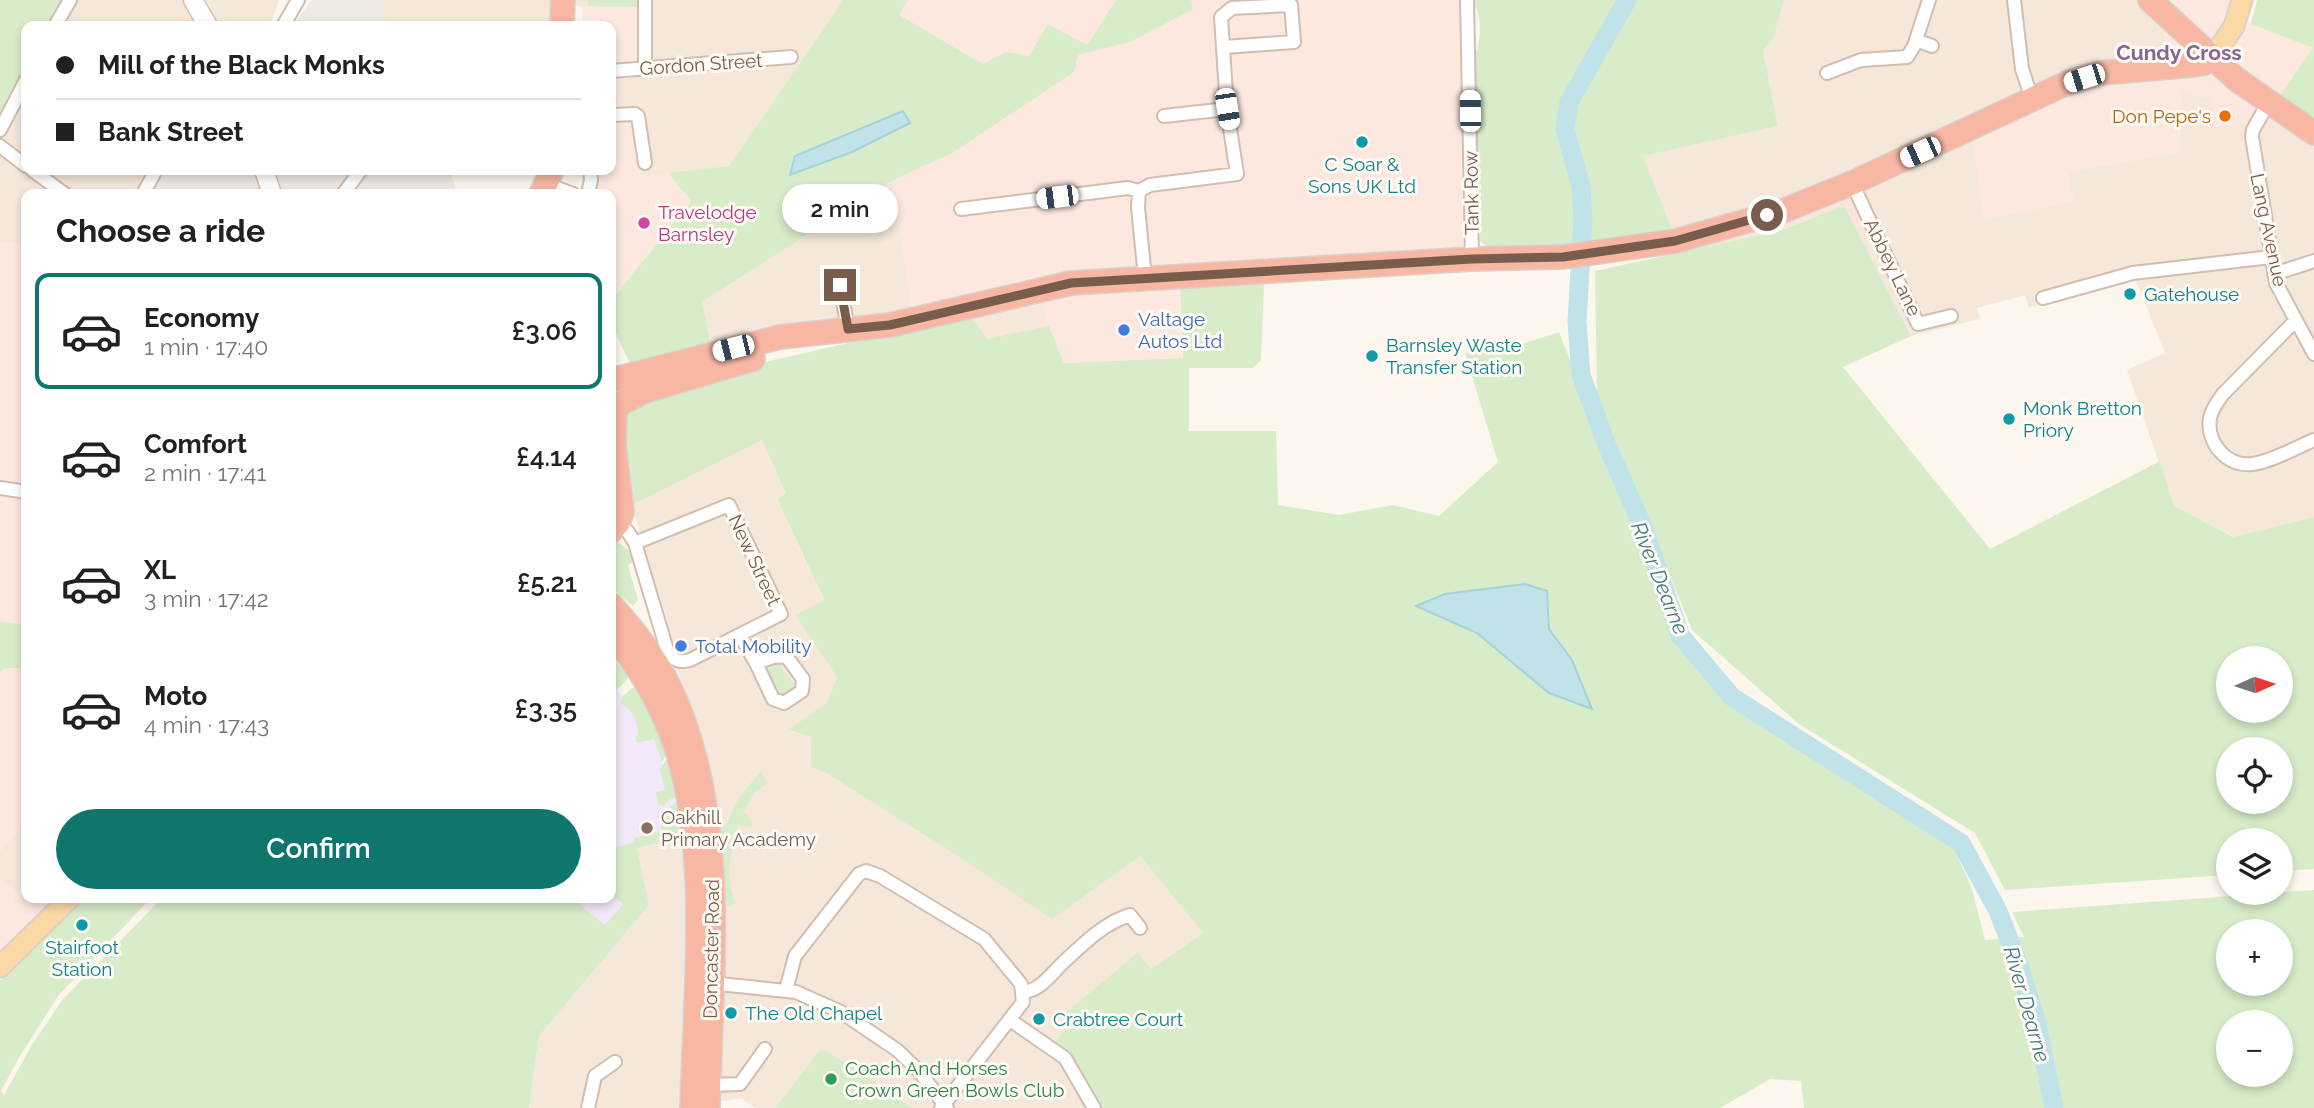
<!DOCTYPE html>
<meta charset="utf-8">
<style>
body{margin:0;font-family:Raleway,sans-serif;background:#f2f2f2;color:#202124;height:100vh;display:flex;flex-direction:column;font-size:26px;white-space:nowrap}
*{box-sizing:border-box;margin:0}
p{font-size:23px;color:#757577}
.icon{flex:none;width:38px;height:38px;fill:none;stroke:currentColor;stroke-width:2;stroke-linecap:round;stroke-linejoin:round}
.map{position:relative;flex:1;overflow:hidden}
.panel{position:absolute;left:21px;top:189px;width:595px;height:714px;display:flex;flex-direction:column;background:#fff;border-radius:14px;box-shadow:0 4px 10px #0003}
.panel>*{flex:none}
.guide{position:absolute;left:21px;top:21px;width:595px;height:154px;border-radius:14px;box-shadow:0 4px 10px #0003;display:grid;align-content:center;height:154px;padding:0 35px;background:#fff}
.needle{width:46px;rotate:87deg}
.tools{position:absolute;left:2216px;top:646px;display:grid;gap:14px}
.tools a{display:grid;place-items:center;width:77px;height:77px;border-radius:50%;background:#fff;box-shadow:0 4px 10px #0003;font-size:35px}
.end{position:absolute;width:32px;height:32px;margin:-16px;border:9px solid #7a5c4d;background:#fff;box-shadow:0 0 0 4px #fff}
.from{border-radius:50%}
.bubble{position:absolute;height:49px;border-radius:24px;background:#fff;box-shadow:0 4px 10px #0003;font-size:23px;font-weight:600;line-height:49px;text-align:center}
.car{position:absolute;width:21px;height:42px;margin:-21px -10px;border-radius:9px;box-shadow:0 0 5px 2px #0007;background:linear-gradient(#fff 24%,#345 0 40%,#fff 0 76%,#345 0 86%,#fff 0)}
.guide b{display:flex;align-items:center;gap:24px;height:66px;font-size:26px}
.guide b+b{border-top:2px solid #e0e0e0}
.guide i{width:18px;height:18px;background:#202124}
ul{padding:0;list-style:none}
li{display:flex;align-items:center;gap:21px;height:116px;margin:0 14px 10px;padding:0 21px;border:4px solid transparent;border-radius:14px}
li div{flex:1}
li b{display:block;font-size:26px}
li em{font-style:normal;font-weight:600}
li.active{border-color:#0f766e}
li>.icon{width:63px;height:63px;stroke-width:1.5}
h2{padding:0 35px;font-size:32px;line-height:84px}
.action{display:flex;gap:14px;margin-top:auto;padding:14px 35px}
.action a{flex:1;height:80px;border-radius:42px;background:#0f766e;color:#fff;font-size:28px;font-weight:600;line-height:80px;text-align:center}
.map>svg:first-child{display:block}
</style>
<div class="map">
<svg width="2314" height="1108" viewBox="0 0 2314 1108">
<rect width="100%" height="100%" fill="#fdf6ec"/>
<path fill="#f5e8da" d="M74 0H279L270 26H60Z
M381 0H843L729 166 640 178 635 120 624 104 622 77 636 8 559 6 557 26H386Z
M1784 0H2162L2173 11 2153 78 1973 140 2073 201 2067 172 2180 152V88L2201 97 2213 96 2212 112 2266 90 2314 123V517L2235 537 2174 506 2127 370 2165 353 2135 278 2029 308 2025 295 1977 308 1980 319 1911 336 1844 205 1783 230 1680 253 1642 156 1778 126 1763 50 1773 40Z
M26 90V170H164L152 194H26V245L0 242V139Z
M892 181 913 315 712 350 702 302Z
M1042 292 1049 326 986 340 970 315Z
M762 439 786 495 777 500 824 601 795 615 837 677 827 702 790 731 841 745 907 824 959 857 1140 856 1203 933 1151 969 1138 952 1062 1017 1069 1026 1056 1041 1058 1059 1087 1108H912L860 1071 821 1048 775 1108H755L741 1098 685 1108H529L539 1036 649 905 637 848 684 837 702 750 684 692 632 505Z
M26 822V898H56L43 913 0 879V851Z"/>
<path fill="#fde8e0" d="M908 0H1459L1463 251 1179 269 1183 358 1064 363 1049 326 1041 285 913 315 892 181 953 152 899 15Z
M2162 0H2231L2225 17 2247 22 2314 48 2279 97 2266 90 2249 118 2238 126H2216L2212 112V96L2201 98 2181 89 2180 152 2067 172 2074 201 1984 220 1973 140 2071 96 2104 85 2152 77 2173 11Z
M582 7H637L636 60 622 77 624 104 635 120 640 177 668 173 691 201 611 301V194H597L594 170H611V26H584Z
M0 241 26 245V625L0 621Z
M5 668H26V822L0 851V673Z
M0 879 43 913 0 953Z"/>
<path fill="#efe9e4" d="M312 0H381L386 26H292Z
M164 170H451L456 194H361L346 180 335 194H261L259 190V194H152Z"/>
<path fill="#f3e8fa" d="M611 671 622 684 616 690 624 697 642 704 675 801 684 837 637 848 649 905 574 996 560 898H611Z"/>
<path fill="#d8ecc9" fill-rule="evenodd" d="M0 0H63L49 26H26V68L0 117Z
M588 0H636V7L588 6Z
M843 0H908L899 15 983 64 1005 52 1029 56 1048 24 1087 45 1116 0H1191L1193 9 1130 42 1078 55 1074 72 954 152 892 181 702 302 712 350 631 366 611 323V301L691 201 668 173 729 166ZM903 112 909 123 852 152 791 175 849 134Z
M1474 0H1621L1565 101 1560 131 1575 190 1580 222 1576 244 1513 251H1493L1480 241 1475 54C1480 43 1481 30 1479 18 1478 11 1475 7 1474 0Z
M1635 0H1784L1773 40 1763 50 1778 126 1643 156 1673 232 1589 241V191L1571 130 1582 93Z
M2257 0H2314V123L2279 97 2313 48 2251 24Z
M1844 205 1911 336 1843 367 1990 549 2160 461 2174 506 2234 537 2314 517V869L2280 871V840H2228V875L2005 890 1975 833 1799 724 1692 630 1597 394 1595 271 1783 230ZM2228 658H2280V710H2228ZM2228 749H2280V802H2228Z
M1264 283 1261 360 1253 368H1189V431H1276L1278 505 1339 515 1393 505 1439 516 1498 462 1465 353 1512 347 1559 332 1680 635 1729 702 1954 849 1971 886 1985 940 2024 937 2012 912 2314 890V1108H1804L1801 1081 1770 1079 1720 1108H1101L1069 1052 1055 1041 1069 1026 1061 1017 1138 952 1151 969 1203 933 1140 856 1052 919 959 857 825 772 811 767V737L789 730 827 702 837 677 795 615 824 600 777 499 786 494 762 440 632 505 622 437 625 412 643 399 756 364 970 315 987 339 1049 326 1064 363 1183 358 1180 288ZM1525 584 1546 591 1549 608V629L1572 660 1592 708 1549 693 1477 633 1417 606 1445 594ZM2228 931H2280V984H2228ZM2228 1022H2280V1074H2228Z
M618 542 629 551 633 562 628 565 638 600 633 606 611 588V543Z
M0 621 26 625V668H5L0 673Z
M611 657 629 675 626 681 616 690 611 688Z
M783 661 782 669 793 683 797 677 798 688 788 697H777L765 672 769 663Z
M632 688H639L668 752 662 762 654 739 637 743 635 736 639 735C635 719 636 712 620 703L623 696Z
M671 759 678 796 669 800 664 806 658 804 656 792 665 790 660 769 666 760Z
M761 772 768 783 756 791 743 811 752 821 751 827 738 825C730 856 725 871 735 903L728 907 722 890 719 824 728 823C733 802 747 787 761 772Z
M679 800 684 837 637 848 649 905 539 1036 529 1108H0V981L42 942 82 898H151L58 996 20 1056 1 1091 4 1095 33 1043 63 999 162 898H586L580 905 605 925 623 904 611 894V875L615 869 611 863V848L633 843 635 838 661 831C660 821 670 804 679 800Z
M821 1048 860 1071 912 1108H775Z"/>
<path fill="#bfe3e8" stroke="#a5d3da" stroke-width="2" d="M903 111 910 123 852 152 790 175 795 156Z
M1525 584 1547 591 1549 629 1572 660 1592 709 1549 693 1477 633 1416 606 1445 594Z"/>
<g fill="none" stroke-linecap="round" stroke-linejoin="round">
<path stroke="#bfe3e8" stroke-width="19" d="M1627 0 1569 102 1565 129 1581 187 1583 219 1577 322 1581 375 1607 445 1645 532 1680 635 1732 697 1961 843 1998 911 2017 960 2037 1023 2054 1108"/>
<g stroke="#d1beb0" stroke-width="16">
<path id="street" d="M645 0V69
M1467 0 1472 259
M2014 0 2022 69 2032 99
M55 26 70 0
M283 26 298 0
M1916 40 1932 46
M611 71 791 57
M1827 73 1861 60 1907 57 1914 46 1929 0
M2268 103 2253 130 2252 137 2276 283 2314 354
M611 115 635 114 638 116 645 163
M1164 116 1227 109
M0 130 26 80
M0 146 26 166
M32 170 65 194
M1852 183 1918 324 1951 316
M546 184 573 194
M143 194 156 170
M343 194 361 170
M588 194 591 180 590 170
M961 209 1128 188 1139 191
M2274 274 2314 261
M1145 278 1138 207 1139 191 1150 185 1237 174 1227 109 1221 17 1232 8 1291 5 1294 42 1224 47
M840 285 848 329
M2043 298 2133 273 2271 257
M2295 321 2223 394C2217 402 2212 409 2210 418 2206 443 2227 467 2252 464 2271 462 2297 447 2314 440
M0 488 26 492
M618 523 628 532 635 543 667 650C673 660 678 663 690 660L781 614 729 505 635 543
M740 635 756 663 773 657 786 656 803 679 802 691 784 703 773 699 756 663
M710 983 796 992 841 1012 897 1050 919 1071 947 1108
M786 990 795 956 859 874 866 871 880 876 984 939 1021 984 1023 1002 941 1108
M1024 992C1042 990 1053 971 1067 959 1085 942 1106 922 1130 915L1140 928
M1010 1020 1065 1058 1094 1108
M709 1085 740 1084 765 1049
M588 1108 595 1076 615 1062"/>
</g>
<g stroke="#d6c0b0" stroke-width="21">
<path id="secondary" d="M193 0 208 26
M264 170 272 194"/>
</g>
<g stroke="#dad1cd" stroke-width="23">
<path id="primary" d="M2212 59 2234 26 2242 0
M0 967 70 898"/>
</g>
<g stroke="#dad1cd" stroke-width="26">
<path id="highway" d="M2150 0 2236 79 2314 133
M562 26 563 0
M541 194 552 170
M611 380 780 337 890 325 1071 283 1472 259 1563 257 1676 241 1785 210 1852 183 2067 83 2100 73 2194 65 2205 63 2212 59
M611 531 618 523 622 512 614 446 615 414 619 404 645 391 753 359
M611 605C632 628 653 654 667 682 731 810 711 970 708 1108
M611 633C641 668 664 709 678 753 710 860 695 996 692 1108"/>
</g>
<use href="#street" stroke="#fff" stroke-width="12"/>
<use href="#secondary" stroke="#fff" stroke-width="18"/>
<use href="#primary" stroke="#fbd9a5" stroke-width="19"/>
<use href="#highway" stroke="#f7b7a3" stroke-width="23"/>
</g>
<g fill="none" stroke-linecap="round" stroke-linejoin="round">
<path stroke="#7a5c4d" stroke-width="9" d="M840 285 848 329 890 325 1071 283 1472 259 1563 257 1675 241 1767 215"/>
</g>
<circle fill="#e8710a" stroke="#fffaf3" stroke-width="2.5" cx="2225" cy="116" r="7"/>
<g fill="#0f9aa8" stroke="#fffaf3" stroke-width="2.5">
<circle cx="1362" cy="142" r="7"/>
<circle cx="2130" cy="294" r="7"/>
<circle cx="1372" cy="356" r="7"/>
<circle cx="2009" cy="419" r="7"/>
<circle cx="82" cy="925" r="7"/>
<circle cx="731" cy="1013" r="7"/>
<circle cx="1039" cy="1019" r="7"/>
</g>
<circle fill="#d1479c" stroke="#fffaf3" stroke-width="2.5" cx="644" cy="223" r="7"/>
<g fill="#3f7fe0" stroke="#fffaf3" stroke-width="2.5">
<circle cx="1124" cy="330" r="7"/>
<circle cx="681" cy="646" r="7"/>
</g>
<circle fill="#8d6e63" stroke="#fffaf3" stroke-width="2.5" cx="647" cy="828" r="7"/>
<circle fill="#2e9e5b" stroke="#fffaf3" stroke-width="2.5" cx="831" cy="1079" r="7"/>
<g text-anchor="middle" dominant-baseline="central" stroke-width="6" stroke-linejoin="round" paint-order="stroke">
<g font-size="19" fill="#7a5c4d" stroke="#fffaf3">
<text transform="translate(701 64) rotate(-4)">Gordon Street</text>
<text transform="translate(1471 193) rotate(-91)">Tank Row</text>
<text transform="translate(2269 230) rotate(78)">Lang Avenue</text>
<text transform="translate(1893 267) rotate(64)">Abbey Lane</text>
<text transform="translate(755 560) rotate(65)">New Street</text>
<text transform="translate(711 949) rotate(-89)">Doncaster Road</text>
</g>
<g font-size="19" fill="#c56008" stroke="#fffaf3" text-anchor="end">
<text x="2211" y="116">Don Pepe's</text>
</g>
<g font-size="19" fill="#0d838f" stroke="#fffaf3" text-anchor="start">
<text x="1362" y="164" text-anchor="middle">C Soar &amp;<tspan x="1362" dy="22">Sons UK Ltd</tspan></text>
<text x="2144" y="294">Gatehouse</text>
<text x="1386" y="345">Barnsley Waste<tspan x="1386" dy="22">Transfer Station</tspan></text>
<text x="2023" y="408">Monk Bretton<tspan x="2023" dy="22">Priory</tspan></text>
<text x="82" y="947" text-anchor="middle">Stairfoot<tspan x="82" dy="22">Station</tspan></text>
<text x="745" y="1013">The Old Chapel</text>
<text x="1053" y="1019">Crabtree Court</text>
</g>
<g font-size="19" fill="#b23c85" stroke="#fffaf3" text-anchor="start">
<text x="658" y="212">Travelodge<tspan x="658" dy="22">Barnsley</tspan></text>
</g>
<g font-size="19" fill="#366cbe" stroke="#fffaf3" text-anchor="start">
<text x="1138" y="319">Valtage<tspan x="1138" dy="22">Autos Ltd</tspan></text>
<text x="695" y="646">Total Mobility</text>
</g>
<g font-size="19" fill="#785e54" stroke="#fffaf3" text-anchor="start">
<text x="661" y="817">Oakhill<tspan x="661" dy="22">Primary Academy</tspan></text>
</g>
<g font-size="19" fill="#27864d" stroke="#fffaf3" text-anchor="start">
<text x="845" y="1068">Coach And Horses<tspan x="845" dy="22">Crown Green Bowls Club</tspan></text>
</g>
<g font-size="21" font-weight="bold" fill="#846695" stroke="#fffaf3">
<text x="2179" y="52">Cundy Cross</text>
</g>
<g font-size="21" font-style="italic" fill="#437c86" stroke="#fffaf3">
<text transform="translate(1660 578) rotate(68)">River Dearne</text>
<text transform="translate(2027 1004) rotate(74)">River Dearne</text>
</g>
</g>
</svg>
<div class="tools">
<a><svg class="needle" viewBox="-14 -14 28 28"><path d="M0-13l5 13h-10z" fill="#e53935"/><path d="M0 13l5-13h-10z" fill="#757577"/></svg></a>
<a><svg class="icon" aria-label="locate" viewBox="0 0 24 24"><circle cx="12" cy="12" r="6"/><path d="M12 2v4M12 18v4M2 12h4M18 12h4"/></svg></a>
<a><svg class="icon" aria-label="layers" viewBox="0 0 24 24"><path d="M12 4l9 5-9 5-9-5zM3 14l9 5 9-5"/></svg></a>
<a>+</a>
<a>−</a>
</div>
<i class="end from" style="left:1767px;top:215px"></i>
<i class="end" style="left:840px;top:285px"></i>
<div class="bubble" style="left:782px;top:184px;width:116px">2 min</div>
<i class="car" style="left:2084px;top:78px;rotate:252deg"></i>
<i class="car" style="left:1227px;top:109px;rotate:171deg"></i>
<i class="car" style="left:1470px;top:111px;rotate:359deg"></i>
<i class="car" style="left:1920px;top:152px;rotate:246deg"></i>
<i class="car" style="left:1057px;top:197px;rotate:263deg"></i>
<i class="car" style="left:733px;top:348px;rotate:256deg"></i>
<div class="guide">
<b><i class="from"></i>Mill of the Black Monks</b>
<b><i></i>Bank Street</b>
</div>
<section class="panel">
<h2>Choose a ride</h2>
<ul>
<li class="active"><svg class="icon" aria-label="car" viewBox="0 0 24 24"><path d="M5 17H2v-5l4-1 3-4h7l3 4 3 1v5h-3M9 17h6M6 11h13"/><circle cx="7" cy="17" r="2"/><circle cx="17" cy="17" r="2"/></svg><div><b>Economy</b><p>1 min · 17:40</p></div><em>£3.06</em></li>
<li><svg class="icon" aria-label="car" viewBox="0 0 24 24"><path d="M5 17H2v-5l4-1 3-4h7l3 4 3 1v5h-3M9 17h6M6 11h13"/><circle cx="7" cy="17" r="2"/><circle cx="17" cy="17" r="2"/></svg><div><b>Comfort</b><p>2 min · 17:41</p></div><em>£4.14</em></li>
<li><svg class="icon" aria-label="car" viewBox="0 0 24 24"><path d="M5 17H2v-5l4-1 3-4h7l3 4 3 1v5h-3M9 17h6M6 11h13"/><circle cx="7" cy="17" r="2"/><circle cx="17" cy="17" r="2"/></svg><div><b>XL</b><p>3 min · 17:42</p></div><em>£5.21</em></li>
<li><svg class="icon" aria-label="car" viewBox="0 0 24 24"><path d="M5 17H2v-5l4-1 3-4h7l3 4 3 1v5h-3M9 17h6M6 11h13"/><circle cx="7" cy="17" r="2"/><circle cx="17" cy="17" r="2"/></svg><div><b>Moto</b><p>4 min · 17:43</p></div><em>£3.35</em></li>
</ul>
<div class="action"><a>Confirm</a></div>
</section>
</div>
